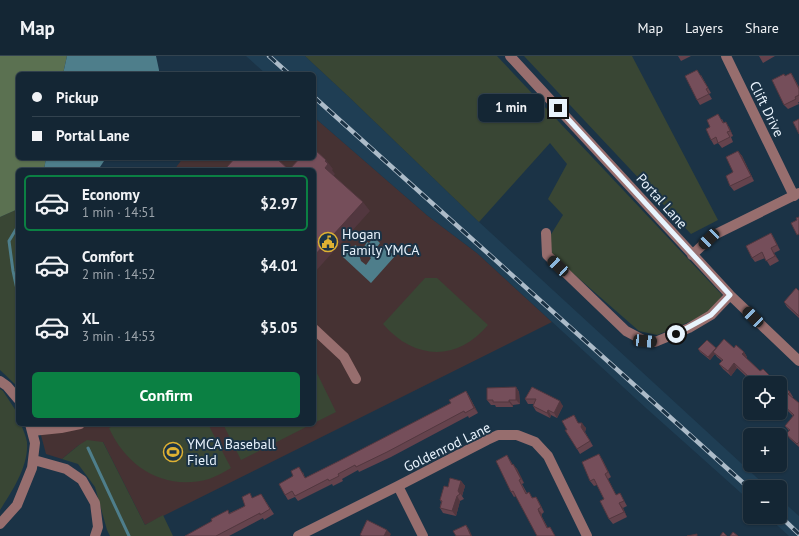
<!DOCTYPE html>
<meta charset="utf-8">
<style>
body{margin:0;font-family:"PT Sans",sans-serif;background:#1d2e3c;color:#f1f3f6;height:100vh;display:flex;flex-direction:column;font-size:15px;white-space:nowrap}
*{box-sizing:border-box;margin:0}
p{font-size:13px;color:#9da5ac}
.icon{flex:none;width:22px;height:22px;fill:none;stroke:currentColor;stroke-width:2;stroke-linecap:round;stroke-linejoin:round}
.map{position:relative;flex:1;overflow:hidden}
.details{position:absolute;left:16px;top:112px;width:300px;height:258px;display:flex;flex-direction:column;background:#142634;border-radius:6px;box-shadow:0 1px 3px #0004,0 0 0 1px #33434f}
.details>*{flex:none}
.banner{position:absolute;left:16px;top:16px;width:300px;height:88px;border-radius:6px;box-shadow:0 1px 3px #0004,0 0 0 1px #33434f;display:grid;align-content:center;height:88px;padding:0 16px;background:#142634}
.controls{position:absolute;left:743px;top:320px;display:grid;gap:8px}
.controls a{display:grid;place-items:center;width:44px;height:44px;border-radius:6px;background:#142634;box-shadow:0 1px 3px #0004,0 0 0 1px #33434f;font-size:20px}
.end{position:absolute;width:18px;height:18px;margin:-9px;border:5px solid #e8f3fd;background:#111;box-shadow:0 0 0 2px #111}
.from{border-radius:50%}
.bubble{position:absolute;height:28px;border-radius:6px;background:#142634;box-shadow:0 1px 3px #0004,0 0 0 1px #33434f;font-size:13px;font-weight:800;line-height:28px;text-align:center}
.car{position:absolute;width:12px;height:24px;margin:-12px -6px;border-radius:5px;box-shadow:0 0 3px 1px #0007;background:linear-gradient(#222 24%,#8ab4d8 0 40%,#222 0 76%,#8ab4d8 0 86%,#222 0)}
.banner b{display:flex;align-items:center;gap:14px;height:38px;font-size:15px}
.banner b+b{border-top:1px solid #33434f}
.banner i{width:10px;height:10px;background:#f1f3f6}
ul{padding:7px 0 0;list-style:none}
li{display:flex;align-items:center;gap:12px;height:56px;margin:0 8px 6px;padding:0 8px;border:2px solid transparent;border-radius:6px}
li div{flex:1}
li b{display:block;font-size:15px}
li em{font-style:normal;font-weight:800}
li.active{border-color:#0b8043}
li>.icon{width:36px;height:36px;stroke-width:1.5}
.button{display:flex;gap:8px;margin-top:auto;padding:8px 16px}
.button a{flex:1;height:46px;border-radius:6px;background:#0b8043;color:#fff;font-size:16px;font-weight:800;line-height:46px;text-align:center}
header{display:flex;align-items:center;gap:24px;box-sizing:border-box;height:56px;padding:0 20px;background:#142634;border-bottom:1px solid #33434f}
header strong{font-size:19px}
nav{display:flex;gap:22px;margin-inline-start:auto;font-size:14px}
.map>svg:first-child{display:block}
</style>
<header>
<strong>Map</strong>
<nav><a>Map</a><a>Layers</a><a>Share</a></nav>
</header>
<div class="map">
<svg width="799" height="480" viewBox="0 0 799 480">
<rect width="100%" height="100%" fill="#1b3346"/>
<path fill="#463233" d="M314 61 428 160 477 197 552 266 145 469 103 386 79 389 62 403 46 398 38 368H314V114H174L183 102H314Z"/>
<path fill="#1f3e54" d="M246 0H305L348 40 479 166 767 431H750V445L646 352 477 197 428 160 314 61V18H266Z
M780 443 799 460V480H789L768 461H780Z"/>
<path fill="#394634" d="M305 0H497L722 239 712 255 680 270 657 279 639 275 552 199 550 180 563 159 548 143 567 108 550 87 479 166 348 40Z
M524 0H632L718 164 691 178Z
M18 153V331L0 314V161Z
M425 222H437L488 269C457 306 414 304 383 268Z
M314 311 336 356 314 367Z
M0 333 3 335 18 358V368H21C23 374 26 380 27 386 29 410 12 435 0 454Z
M117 368H208L231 412C224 416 217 420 209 423 165 435 127 412 109 372Z
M223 368H312L241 404Z
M87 384 103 386 145 469 163 459 173 480H110L107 474 95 431 78 408 62 403 79 389Z"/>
<path fill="#5b7151" d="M0 0H67L63 18H18V102H46L44 114H18V153L0 161Z"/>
<path fill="#4e7e8b" d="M67 0H156L159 14V18H63Z
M46 102H106L98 114H44Z
M374 181 380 187 373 197 375 199 383 190 395 200 371 227 343 201 352 191 356 189 361 205 366 209 371 202 362 194 367 186 369 187Z"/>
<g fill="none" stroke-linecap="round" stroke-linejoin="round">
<path stroke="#4e7e8b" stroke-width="3" d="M18 170 9 185 13 215 18 238
M88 392 129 480"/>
<path stroke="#976e6e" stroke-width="10" d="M510 0 730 239 799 305
M726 0 794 140
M546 177 547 199 626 275 645 285 655 286 689 272 711 259 730 239
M692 199 712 180 799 137
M314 273 344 301 356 323
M0 325 7 330 18 343
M32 375 61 372 80 368
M34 404 66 413 82 424 95 447 98 471 95 480
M398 430 423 480
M0 468 17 449 32 412 35 387 30 368
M298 480 398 430 487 384 498 379H517L535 386 548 400 587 480"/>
<g stroke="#acbbc8" stroke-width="4.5">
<path id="rail" d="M269 0 289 18
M314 41 750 433
M780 460 799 478"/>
</g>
<use href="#rail" stroke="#1b3346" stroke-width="3" stroke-dasharray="9" stroke-linecap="butt"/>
</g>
<path fill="#65434d" d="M678 0H691L681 5Z
M759 0H775L763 7Z
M791 17 794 22 799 31V46H798L799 48 788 53 784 49 785 20Z
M701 19 711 37 709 38 712 43 700 49 697 44Z
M722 63 724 67 729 71 733 80 731 81 733 86 722 92 718 87 714 89 711 84 710 71Z
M738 95 742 100 754 125 734 135 730 130Z
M771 177 774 182 780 194 774 197 779 205 770 210 765 202 755 206 752 202Z
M799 235V262L787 251 784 246Z
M734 292 744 296 747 301 746 302 760 315 777 327H779H750V333L747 328 750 324 737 312 731 320 723 313 719 308 722 305 717 301 715 298 710 304 700 296 698 293Z
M780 328 790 336 793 341H792L799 347V391L790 383 786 378 789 375 785 370 793 360 784 351 782 353 780 351Z
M516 331 519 336 520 348 513 349V351H496L495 349H491L487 344Z
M532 331 563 350 557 362 551 359 550 362 536 355 533 350 534 348H528L525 343Z
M466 335 469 340 478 357 469 362 468 360 391 401 359 416 358 414 342 423 343 425 333 430 332 428 298 445 295 441 288 444 285 439 303 416 305 422 339 405 451 347Z
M579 367 586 372 585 376 593 390 580 398 577 393 567 374Z
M602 403 611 421 608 423 616 439 620 437 627 450 623 452 627 461 613 468 609 463 604 443 597 429 594 430 590 425Z
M510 404 513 409 517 413 524 427 522 428 527 437 533 442 536 441 539 446 544 456 542 458V461L548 472 550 471 555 480 516 440 514 441 511 436Z
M461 425 465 430 462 440 464 443 460 445 456 460 443 457 440 452 441 446 440 444 448 431Z
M261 438 274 458 264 464 263 462 229 480H185L212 465 245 450 253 442Z"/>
<path fill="#52373f" d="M791 17 794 22 799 31V33Z
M726 66 729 71 733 80 730 75Z
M738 95 742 100 754 125 751 120Z
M326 104 333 113 332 114 335 118 332 121 325 112V105Z
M363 146 370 155 314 217V200Z
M771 177 774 182 780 194 777 189Z
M771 192 774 197 779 205 775 200Z
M716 292 713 296 715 298 710 304 708 301Z
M744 296 747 301 746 303 742 298Z
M734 307 737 312 731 320 728 315Z
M516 331 519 336 520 348 516 344Z
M466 335 469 340 478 357 474 352Z
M509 344 513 349V351L509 346Z
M560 345 563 350 557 362 554 357Z
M548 354 551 359 550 362 547 357Z
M574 359 581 370 582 367 586 372 585 376 593 390Z
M599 398 602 403 611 421 608 416Z
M513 408 517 413 524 427 521 423Z
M461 425 465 430 462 440 458 435Z
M457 440 460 445 456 460 452 455Z
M536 441 539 446 544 456 541 451Z
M619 447 623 452 627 461 624 456Z
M538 453 542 458V461L550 477 547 472 539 456Z
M466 469 469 473 472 480H471Z
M387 474 391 478 390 480H384Z"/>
<path fill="#754e5a" stroke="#52373f" d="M697 14 708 32 706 33 709 38 697 44 685 20Z
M791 17 799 33V39L795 41 796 43 784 49 772 24 784 18 785 20Z
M718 58 723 67 726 66 730 75 727 76 730 81 718 87 716 81 711 84 706 73 710 71 707 64Z
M799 63V78L793 66Z
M314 93 326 104 325 105 328 108 325 112 363 146 314 200V114H289L300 102H314Z
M738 95 751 120 730 130 726 120 733 116 726 101Z
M235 102H276L289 114H230L227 111Z
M799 161V178L797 179 791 167 797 164 796 162Z
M771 177 777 189 771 192 775 200 766 205 762 196 752 202 746 190Z
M796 232 799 235V260L784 246Z
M724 283 734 292 736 289 744 296 742 298 760 315 763 313 777 327 778 326 779 327H750V332L747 328 751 323 734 307 728 315 719 308 723 304 713 296Z
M707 284 716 292 708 301 698 293Z
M780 328 790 336 788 338 799 347V386L797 388 786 378 790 374 785 370 794 359 780 346V347Z
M516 331V344H509V346H493V344H487V332Z
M532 331 560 345 554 357 548 354 547 357 533 350 536 343H525Z
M466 335 474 352 465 357 464 355 387 396 356 411 355 409 338 418 339 420 329 425 328 423 295 440 292 435 285 439 279 428 293 420 291 415 299 411 305 422 339 405 451 347 449 344Z
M574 359 578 367H582L581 371 590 385 577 393 565 374H567L562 365Z
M599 398 608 416 605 418 616 439 620 437 624 445 619 447 624 456 609 463 600 445 604 443 594 423 590 425 582 406Z
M507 399 512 409 513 408 521 423 519 424 526 438 529 436 532 442 536 441 541 451 538 453 539 456 547 472 550 471 555 480H537L513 435 511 436 496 405Z
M450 422 461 425 458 435 460 438 457 440 452 455 440 452 442 445 440 444 444 430 448 431Z
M250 437 252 442 261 438 270 453 260 459V457L216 480H185L212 465 211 463 228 454 229 458 245 450 242 441Z
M367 464 387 474 384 480H362L360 479Z
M466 469 471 480H456L453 475Z
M723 476 727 480H720Z
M733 476 738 480H730Z
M697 478V480H687Z"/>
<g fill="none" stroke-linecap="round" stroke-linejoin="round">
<path stroke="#e8f3fd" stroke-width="5" d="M558 52 730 239 711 259 676 278"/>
</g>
<defs>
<g id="civic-ring" transform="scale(1)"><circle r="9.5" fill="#1b3346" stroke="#deb133" stroke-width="1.5"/><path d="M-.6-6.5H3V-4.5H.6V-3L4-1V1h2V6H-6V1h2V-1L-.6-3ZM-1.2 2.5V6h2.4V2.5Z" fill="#deb133"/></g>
<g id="stadium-ring" transform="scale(1)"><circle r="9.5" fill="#1b3346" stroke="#deb133" stroke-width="1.5"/><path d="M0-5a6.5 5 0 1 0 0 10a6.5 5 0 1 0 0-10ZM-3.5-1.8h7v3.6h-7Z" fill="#deb133"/></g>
</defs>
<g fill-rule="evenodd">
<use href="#civic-ring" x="328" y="186"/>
<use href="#stadium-ring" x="173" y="396"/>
</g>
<g text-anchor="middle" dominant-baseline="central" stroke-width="4" stroke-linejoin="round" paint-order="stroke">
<g font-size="14" fill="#e8f3fd" stroke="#1b3346">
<text transform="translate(767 53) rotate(64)">Clift Drive</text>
<text transform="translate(662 145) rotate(48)">Portal Lane</text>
<text transform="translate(447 391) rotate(-26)">Goldenrod Lane</text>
</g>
<g font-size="14" fill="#e8f3fd" stroke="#1b3346" text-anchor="start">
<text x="342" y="178">Hogan<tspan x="342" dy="16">Family YMCA</tspan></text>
<text x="187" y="388">YMCA Baseball<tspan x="187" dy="16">Field</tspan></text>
</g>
</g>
</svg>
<div class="controls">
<a><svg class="icon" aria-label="locate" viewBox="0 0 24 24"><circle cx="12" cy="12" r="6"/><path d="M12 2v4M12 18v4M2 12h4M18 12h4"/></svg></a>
<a>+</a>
<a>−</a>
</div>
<i class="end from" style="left:676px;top:278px"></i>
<i class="end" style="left:558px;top:52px"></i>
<div class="bubble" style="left:478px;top:38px;width:66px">1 min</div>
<i class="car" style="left:709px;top:183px;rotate:226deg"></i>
<i class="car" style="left:558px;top:210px;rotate:313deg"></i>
<i class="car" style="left:753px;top:261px;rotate:314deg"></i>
<i class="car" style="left:645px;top:285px;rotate:96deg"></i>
<div class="banner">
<b><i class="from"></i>Pickup</b>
<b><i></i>Portal Lane</b>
</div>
<section class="details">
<ul>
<li class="active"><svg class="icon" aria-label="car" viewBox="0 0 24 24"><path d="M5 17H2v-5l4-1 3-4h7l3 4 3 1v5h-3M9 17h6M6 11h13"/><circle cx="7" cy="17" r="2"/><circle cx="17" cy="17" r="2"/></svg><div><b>Economy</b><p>1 min · 14:51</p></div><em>$2.97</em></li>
<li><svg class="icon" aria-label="car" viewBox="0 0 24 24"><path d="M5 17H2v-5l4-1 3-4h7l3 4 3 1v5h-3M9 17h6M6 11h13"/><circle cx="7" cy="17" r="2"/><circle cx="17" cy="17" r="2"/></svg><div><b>Comfort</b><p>2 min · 14:52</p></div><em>$4.01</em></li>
<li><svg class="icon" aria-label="car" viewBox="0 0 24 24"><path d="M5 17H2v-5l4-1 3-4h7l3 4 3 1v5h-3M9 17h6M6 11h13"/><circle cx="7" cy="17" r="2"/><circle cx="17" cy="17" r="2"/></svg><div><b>XL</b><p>3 min · 14:53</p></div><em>$5.05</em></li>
</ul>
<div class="button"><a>Confirm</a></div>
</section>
</div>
